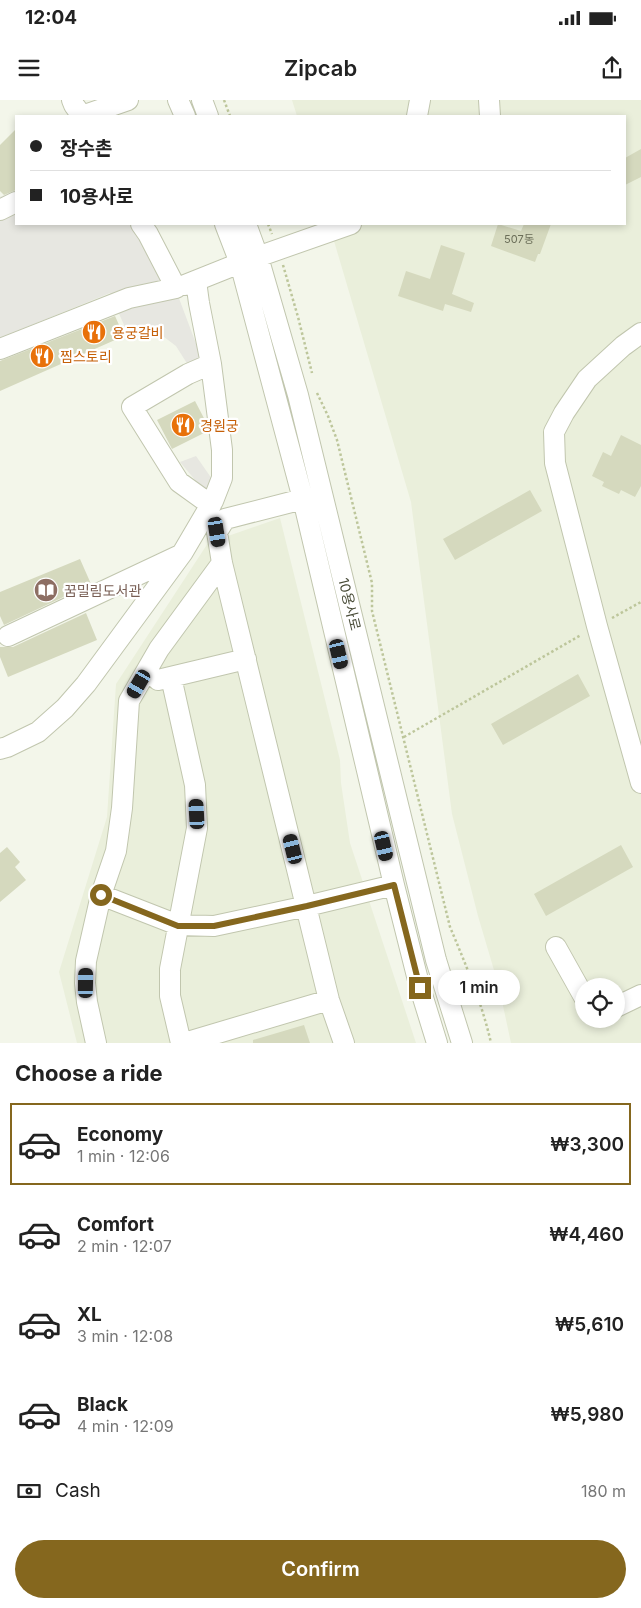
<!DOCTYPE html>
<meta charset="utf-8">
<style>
body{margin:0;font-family:Inter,"Noto Sans KR",sans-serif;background:#f2f2f2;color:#222;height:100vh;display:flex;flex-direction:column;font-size:19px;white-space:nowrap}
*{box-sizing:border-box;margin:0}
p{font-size:16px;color:#767676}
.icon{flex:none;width:28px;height:28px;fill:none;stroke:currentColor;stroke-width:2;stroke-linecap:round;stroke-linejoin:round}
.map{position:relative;height:943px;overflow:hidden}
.panel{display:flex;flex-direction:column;background:#fff;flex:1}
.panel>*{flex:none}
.top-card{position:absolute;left:15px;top:15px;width:611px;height:110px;border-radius:0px;box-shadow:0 2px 8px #0003;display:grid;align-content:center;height:110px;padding:0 15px;background:#fff}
.tools{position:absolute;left:575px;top:878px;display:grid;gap:10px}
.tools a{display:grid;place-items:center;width:50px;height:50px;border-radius:50%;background:#fff;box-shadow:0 2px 8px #0003;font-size:25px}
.end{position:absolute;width:22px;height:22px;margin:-11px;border:6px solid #85671e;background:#fff;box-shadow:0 0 0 2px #fff}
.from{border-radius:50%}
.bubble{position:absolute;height:35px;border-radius:18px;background:#fff;box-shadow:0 2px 8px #0003;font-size:16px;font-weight:600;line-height:35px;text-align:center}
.car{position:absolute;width:15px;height:30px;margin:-15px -8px;border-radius:6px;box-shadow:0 0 4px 1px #0007;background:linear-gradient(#222 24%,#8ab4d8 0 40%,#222 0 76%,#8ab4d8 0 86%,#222 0)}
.top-card b{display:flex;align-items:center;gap:18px;height:48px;font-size:19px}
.top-card b+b{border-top:1px solid #e0e0e0}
.top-card i{width:12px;height:12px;background:#222}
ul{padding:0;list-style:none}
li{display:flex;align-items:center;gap:15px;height:82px;margin:0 10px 8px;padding:0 5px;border:2px solid transparent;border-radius:0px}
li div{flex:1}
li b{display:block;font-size:19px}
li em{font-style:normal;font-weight:600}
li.selected{border-color:#85671e}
li>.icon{width:45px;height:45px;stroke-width:1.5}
h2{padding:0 15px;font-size:22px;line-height:60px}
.pay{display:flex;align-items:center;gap:12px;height:55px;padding:0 15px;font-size:19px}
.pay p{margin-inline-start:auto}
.action{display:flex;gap:10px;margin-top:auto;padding:10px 15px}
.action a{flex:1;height:58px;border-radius:30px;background:#85671e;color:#fff;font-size:20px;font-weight:600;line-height:58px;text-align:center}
.status{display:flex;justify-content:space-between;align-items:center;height:35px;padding:0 25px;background:#fff;direction:ltr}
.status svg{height:14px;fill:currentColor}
header{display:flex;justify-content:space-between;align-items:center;height:65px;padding:0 15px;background:#fff;font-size:22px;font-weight:600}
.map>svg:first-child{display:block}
</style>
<div class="status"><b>12:04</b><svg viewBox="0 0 49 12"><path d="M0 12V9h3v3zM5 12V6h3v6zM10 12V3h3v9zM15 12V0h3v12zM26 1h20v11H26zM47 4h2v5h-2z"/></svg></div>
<header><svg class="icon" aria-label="menu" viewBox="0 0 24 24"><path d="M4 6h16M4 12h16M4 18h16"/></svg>Zipcab<svg class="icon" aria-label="share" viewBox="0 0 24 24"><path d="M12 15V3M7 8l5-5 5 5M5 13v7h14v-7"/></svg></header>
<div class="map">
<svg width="641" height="943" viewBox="0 0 641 943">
<rect width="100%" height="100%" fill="#f3f6ea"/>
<path fill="#eaefdb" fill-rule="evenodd" d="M292 0H641V943H511L499 887 478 816 452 714 411 402 329 124H625V16H297ZM584 886H616V919H584Z
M280 418 340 660 341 683 350 743 416 943H77L59 872 107 717 116 584 208 443Z"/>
<path fill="#e7e7e1" d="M16 90V124H133L174 185 201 257 188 265 176 246 147 224 128 234 110 193 0 238V97Z
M196 356 212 379 207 394 180 362Z"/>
<path fill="#d5d9be" d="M16 29V90L4 95 0 91V45Z
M641 49V77L625 85V58Z
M498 124 521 131 524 124H551L540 154H538L535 162 491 146Z
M441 145 465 153 452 194 474 203 471 212 445 204 443 211 398 196 406 171 430 179Z
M115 216 124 236 0 291V261Z
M195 301 207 324 208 331 172 349 157 320Z
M621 335 641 345V386L635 397 621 390 619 394 602 386 604 382 592 376 603 352 611 356Z
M530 390 542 411 455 460 443 439Z
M80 459 91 484 4 525 0 516V492Z
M86 513 97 540 8 577 0 557V547H13Z
M578 574 590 596 503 645 491 624Z
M621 745 633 767 546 816 534 794Z
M7 747 20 762 15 767 26 780 0 802V753Z
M304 925 310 943H253V940Z"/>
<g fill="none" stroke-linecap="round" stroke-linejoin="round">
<g stroke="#c1c6ae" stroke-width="22">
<path id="minor" d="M72 0 74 5 82 16 128 0
M178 0 185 16
M202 0 208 16
M489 0 490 16
M417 16 420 0
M0 110 16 102
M225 124 240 163 303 399 394 785 420 888 437 943
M246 124 258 157 298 295 436 860 462 943
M185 185 240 163 351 124
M641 233 623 246 587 279 564 313 554 332 555 363 597 526 641 683
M0 249 129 198 176 188 148 134 141 124
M211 264 188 274 132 307 179 382 211 405
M303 399 225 419 217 432 222 463 329 900 344 943
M8 536 178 456
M171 577 195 685 197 728 170 869V896L181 943
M158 580 246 559
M0 649 7 647 38 632 65 608 86 584 183 452 213 401 222 378V350L211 264 199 203 196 181
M101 795 178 825 214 826 307 806 394 785
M556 847 584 897
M616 907 641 895
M96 943 87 902 85 883 86 861 101 795 116 751 122 708 129 601 159 549 222 463
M184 943 329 900"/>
</g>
<path stroke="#bdc69b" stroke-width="2.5" stroke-dasharray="2.5 2.5" stroke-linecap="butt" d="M224 0 230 16
M268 124 272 134
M283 165 298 217 312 273
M317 293 328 316 337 340 372 483V511L450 827C466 865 482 903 491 943
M612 518 641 502
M404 637 581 535"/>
<use href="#minor" stroke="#fff" stroke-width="20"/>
</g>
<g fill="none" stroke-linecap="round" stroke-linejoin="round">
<path stroke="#85671e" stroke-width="6" d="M101 795 178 826H214L307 806 394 785 420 888"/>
</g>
<defs>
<g id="restaurant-disc" transform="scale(1.25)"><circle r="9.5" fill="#e8710a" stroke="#fff"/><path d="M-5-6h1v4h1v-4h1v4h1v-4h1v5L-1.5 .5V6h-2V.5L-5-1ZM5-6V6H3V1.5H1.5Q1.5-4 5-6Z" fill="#fff"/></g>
<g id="library-disc" transform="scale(1.25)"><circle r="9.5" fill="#8d6e63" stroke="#fff"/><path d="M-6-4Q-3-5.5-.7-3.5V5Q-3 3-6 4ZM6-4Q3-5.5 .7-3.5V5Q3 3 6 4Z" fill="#fff"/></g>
</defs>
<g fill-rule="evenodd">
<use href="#restaurant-disc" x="94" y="232"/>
<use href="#restaurant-disc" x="42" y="256"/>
<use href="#restaurant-disc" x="183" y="325"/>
<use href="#library-disc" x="46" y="490"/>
</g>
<g text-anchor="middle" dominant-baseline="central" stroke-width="4.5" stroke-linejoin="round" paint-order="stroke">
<g font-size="11" fill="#6b6e59">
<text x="519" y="139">507동</text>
</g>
<g font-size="14" fill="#c56008" stroke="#fff" text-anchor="start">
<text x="112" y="232">용궁갈비</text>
<text x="60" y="256">찜스토리</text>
<text x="200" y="325">경원궁</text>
</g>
<g font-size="14" fill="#785e54" stroke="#fff" text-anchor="start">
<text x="64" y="490">꿈밀림도서관</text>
</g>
<g font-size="14" fill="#484b37" stroke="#fff">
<text transform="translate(350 504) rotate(76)">10용사로</text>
</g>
</g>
</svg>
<div class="tools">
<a><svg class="icon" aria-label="locate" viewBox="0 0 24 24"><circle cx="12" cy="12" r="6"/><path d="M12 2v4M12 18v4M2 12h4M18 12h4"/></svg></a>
</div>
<i class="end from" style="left:101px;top:795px"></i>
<i class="end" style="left:420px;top:888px"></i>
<div class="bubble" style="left:438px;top:870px;width:82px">1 min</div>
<i class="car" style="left:217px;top:432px;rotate:171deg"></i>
<i class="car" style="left:339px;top:554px;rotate:167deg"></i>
<i class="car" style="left:139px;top:584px;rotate:210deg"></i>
<i class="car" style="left:197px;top:714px;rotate:357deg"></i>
<i class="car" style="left:384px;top:746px;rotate:167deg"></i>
<i class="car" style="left:293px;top:749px;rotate:346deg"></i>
<i class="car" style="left:86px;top:883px;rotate:1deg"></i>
<div class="top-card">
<b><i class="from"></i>장수촌</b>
<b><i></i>10용사로</b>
</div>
</div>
<section class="panel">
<h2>Choose a ride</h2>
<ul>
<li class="selected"><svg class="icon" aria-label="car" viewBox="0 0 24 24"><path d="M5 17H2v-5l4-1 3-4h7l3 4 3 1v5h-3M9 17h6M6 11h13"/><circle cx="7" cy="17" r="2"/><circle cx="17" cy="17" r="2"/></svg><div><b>Economy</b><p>1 min · 12:06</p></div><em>₩3,300</em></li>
<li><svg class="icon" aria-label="car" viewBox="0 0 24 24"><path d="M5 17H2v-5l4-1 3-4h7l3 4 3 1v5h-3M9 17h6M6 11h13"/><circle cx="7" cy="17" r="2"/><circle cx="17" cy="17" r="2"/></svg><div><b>Comfort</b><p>2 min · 12:07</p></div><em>₩4,460</em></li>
<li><svg class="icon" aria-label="car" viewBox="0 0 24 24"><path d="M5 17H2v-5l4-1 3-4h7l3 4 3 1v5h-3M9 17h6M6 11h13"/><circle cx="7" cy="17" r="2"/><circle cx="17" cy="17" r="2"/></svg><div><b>XL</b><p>3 min · 12:08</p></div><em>₩5,610</em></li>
<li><svg class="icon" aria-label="car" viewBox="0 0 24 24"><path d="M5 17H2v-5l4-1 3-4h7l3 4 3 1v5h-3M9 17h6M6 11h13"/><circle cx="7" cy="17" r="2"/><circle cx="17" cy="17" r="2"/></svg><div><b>Black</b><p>4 min · 12:09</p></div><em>₩5,980</em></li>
</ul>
<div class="pay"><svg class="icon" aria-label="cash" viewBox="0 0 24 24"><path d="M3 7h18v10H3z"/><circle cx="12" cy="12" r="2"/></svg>Cash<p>180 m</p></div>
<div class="action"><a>Confirm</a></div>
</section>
